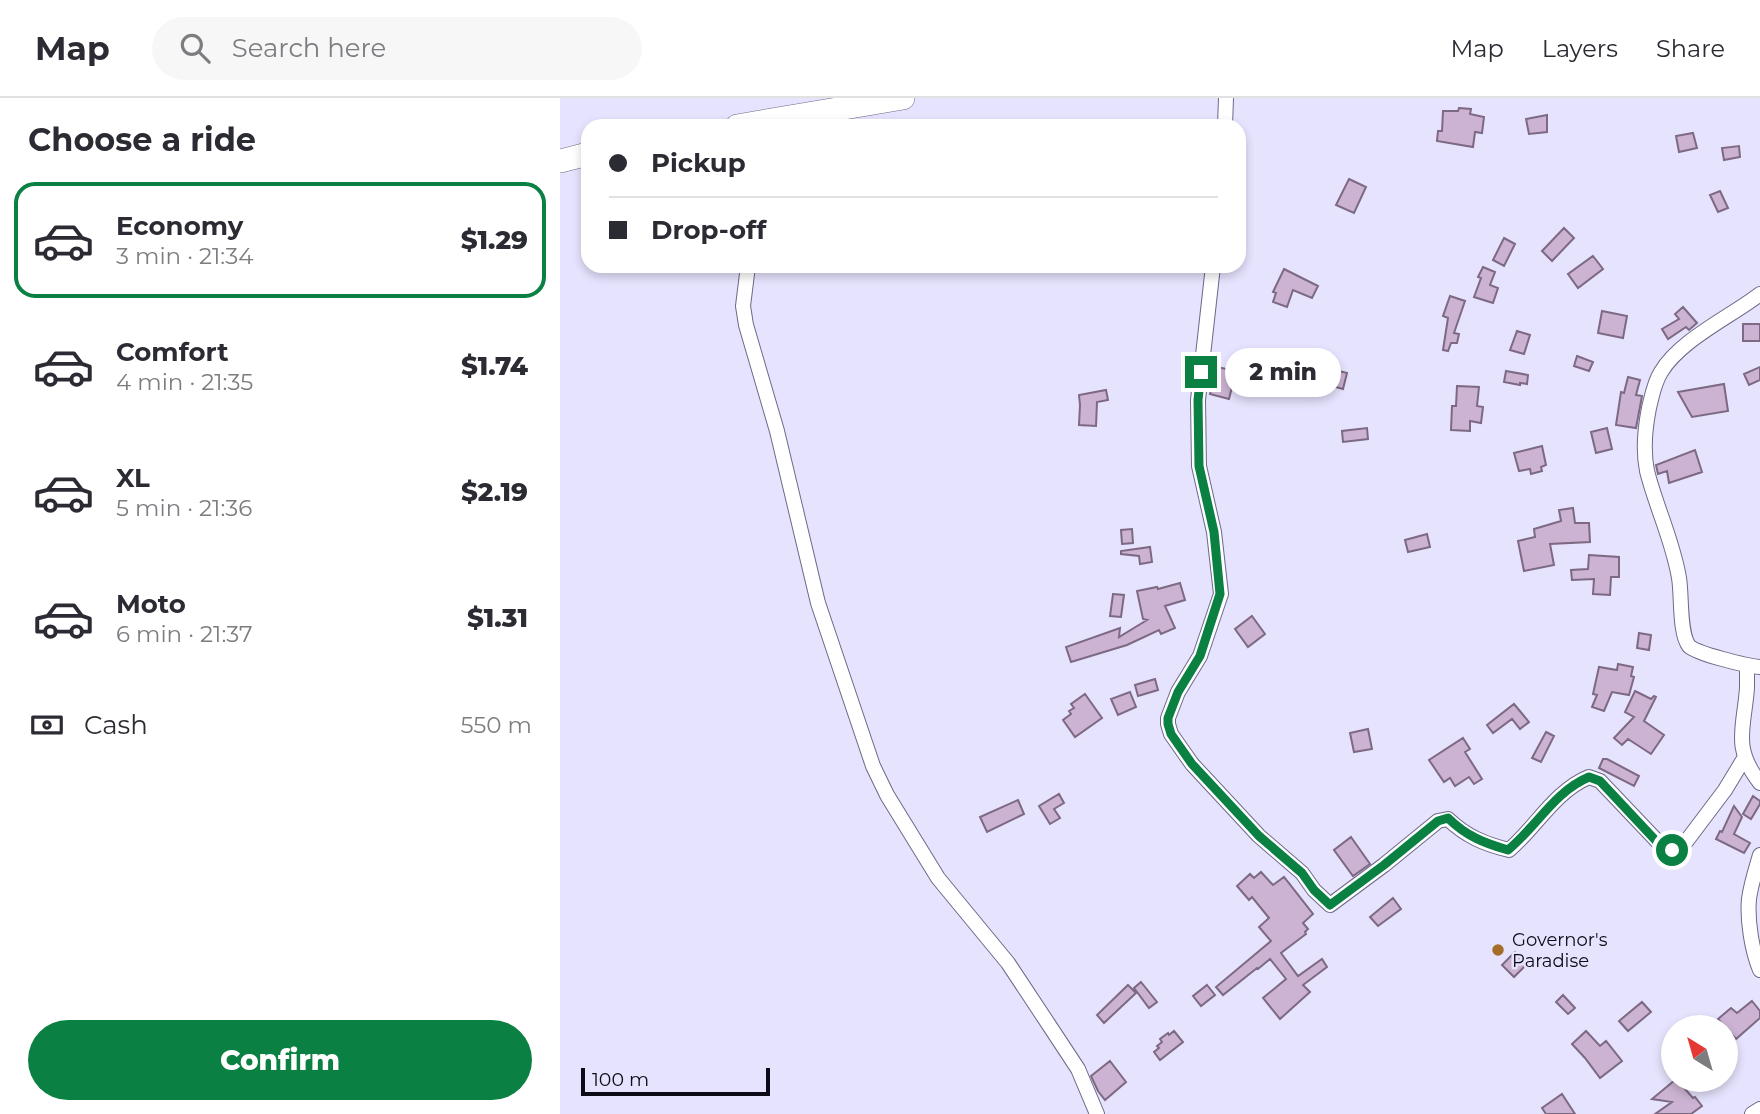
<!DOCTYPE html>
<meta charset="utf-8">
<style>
body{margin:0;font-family:Montserrat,sans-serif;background:#f7f7f7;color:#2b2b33;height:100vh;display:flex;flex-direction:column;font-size:26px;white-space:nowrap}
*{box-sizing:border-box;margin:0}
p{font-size:23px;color:#7c7c81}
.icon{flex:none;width:38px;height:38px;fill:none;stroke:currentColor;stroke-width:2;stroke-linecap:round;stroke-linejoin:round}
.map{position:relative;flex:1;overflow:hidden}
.panel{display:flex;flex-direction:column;background:#fff;width:560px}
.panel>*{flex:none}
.guide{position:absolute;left:21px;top:21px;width:665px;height:154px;border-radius:21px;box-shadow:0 4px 10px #0003;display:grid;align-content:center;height:154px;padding:0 28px;background:#fff}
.needle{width:46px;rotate:323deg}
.tools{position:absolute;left:1101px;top:917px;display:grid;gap:14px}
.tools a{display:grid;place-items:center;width:77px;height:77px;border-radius:50%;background:#fff;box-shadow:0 4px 10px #0003;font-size:35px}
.scale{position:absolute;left:21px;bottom:18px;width:189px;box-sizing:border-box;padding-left:7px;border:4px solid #0c0b16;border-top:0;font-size:19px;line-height:24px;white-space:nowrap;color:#0c0b16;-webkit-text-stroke:5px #e6e3fe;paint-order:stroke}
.end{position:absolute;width:32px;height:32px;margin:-16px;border:9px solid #0b8043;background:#fff;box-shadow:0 0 0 4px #fff}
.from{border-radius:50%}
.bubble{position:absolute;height:49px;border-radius:24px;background:#fff;box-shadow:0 4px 10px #0003;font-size:23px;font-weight:800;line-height:49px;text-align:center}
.guide b{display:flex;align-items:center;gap:24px;height:66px;font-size:26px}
.guide b+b{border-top:2px solid #e1e1e2}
.guide i{width:18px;height:18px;background:#2b2b33}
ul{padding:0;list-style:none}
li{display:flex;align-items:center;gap:21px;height:116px;margin:0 14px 10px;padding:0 14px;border:4px solid transparent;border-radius:21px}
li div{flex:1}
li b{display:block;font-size:26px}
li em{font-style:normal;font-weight:800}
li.on{border-color:#0b8043}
li>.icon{width:63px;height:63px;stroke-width:1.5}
h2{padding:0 28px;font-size:32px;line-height:84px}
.pay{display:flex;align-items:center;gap:18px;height:77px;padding:0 28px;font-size:26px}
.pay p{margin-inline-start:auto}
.primary-button{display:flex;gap:14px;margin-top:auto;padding:14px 28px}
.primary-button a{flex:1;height:80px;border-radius:42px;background:#0b8043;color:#fff;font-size:28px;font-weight:800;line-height:80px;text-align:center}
header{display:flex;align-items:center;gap:42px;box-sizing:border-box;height:98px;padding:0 35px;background:#fff;border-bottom:2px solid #e1e1e2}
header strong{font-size:33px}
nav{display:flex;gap:38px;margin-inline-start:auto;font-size:24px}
.search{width:490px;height:63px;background:#f7f7f7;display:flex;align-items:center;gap:18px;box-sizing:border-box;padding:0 24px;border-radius:38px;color:#7c7c81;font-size:26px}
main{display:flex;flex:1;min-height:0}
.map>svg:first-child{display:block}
</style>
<header>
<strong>Map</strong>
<div class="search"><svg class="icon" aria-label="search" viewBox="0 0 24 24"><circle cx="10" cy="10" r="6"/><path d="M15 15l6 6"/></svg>Search here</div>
<nav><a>Map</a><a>Layers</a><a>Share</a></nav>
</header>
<main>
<section class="panel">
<h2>Choose a ride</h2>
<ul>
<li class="on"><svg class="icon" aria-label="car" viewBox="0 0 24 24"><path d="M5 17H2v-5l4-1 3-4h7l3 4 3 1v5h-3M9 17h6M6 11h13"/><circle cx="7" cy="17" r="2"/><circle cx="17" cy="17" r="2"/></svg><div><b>Economy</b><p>3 min · 21:34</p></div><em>$1.29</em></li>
<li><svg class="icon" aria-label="car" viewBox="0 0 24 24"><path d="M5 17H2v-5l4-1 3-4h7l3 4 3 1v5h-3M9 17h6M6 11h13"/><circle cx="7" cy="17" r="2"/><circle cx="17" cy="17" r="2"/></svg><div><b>Comfort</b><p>4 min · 21:35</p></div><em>$1.74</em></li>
<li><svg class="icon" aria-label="car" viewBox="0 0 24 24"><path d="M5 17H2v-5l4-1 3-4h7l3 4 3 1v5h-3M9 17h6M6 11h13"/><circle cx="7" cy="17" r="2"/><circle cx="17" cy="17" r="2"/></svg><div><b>XL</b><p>5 min · 21:36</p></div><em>$2.19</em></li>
<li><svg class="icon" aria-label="car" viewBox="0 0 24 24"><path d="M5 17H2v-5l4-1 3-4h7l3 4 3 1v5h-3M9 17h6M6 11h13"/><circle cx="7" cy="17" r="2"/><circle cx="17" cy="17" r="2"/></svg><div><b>Moto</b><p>6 min · 21:37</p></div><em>$1.31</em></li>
</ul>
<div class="pay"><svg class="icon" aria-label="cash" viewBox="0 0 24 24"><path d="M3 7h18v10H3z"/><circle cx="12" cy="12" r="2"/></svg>Cash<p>550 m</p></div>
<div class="primary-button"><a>Confirm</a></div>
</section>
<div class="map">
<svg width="1200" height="1016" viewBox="0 0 1200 1016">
<rect width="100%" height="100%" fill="#e6e3fe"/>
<path fill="#ccb3d3" stroke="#7d6983" stroke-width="2" d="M899 10 911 11 910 16 924 19 922 35 915 34 913 49 877 43 878 33H882L883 13H898Z
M987 17V34L969 36 966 21Z
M1133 35 1137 50 1119 54 1116 38Z
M1179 48 1180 59 1164 62 1162 50Z
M789 81 806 89 794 115 776 107Z
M1160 93 1168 110 1158 114 1150 97Z
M1004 130 1014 140 992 163 982 153Z
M944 140 955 146 944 168 933 162Z
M1033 158 1043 171 1018 190 1008 176Z
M923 169 935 174 930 187 938 190 933 205 914 199 921 180 918 179Z
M724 171 758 188 752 200 733 192 727 209 713 204 716 195 713 194Z
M890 198 905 203 894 235 899 236 897 245H891L888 253 883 252 888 220 883 218Z
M1123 209 1137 225 1129 232 1126 229 1108 241 1102 231 1119 221 1115 216Z
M1042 213 1067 218 1063 240 1038 235Z
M1183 226H1200V243H1183Z
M957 233 970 237 964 256 950 252Z
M1017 258 1033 264 1029 273 1014 268Z
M657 269 676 273 669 301 650 296Z
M1200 269V282L1189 287 1184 276Z
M771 271 787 275 783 291 768 287Z
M946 273 968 277 967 286 960 285V287L944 284Z
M1068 279 1080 282 1076 297 1082 298 1076 330 1056 327 1061 294 1064 295Z
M1164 286 1168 313 1132 319 1118 294Z
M897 288 919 289 917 308 923 309 921 325 910 323V333L891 332 892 308H896Z
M546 292 548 302 537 304 536 328 519 327 520 307 519 297Z
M807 330 808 341 783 344 782 333Z
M1047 330 1052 351 1036 355 1031 334Z
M982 348 986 367 981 369 982 373 971 376 970 371 959 373 954 355Z
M1135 352 1142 374 1109 385 1107 373 1098 376 1096 367Z
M1013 410 1015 425H1029L1030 444 990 446 994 467 964 473 958 443 975 439 974 431 1001 423 999 412Z
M572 431 573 445 562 446 561 432Z
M867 436 870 449 848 454 845 442Z
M590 449 592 464 580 466 579 458 561 456V453Z
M1029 457 1059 459V479H1051L1050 497 1033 496 1034 481 1012 482 1011 472 1028 471Z
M620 485 625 502 605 508 615 530 601 536 599 532 567 547 511 564 506 549 560 530 559 539 587 522 583 521 577 493 597 489 598 491Z
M553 496 564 497 561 519 550 518Z
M692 518 705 536 688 549 675 531Z
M1079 535 1091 537 1089 552 1077 550Z
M1058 566 1073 569 1071 578 1074 579 1069 597 1052 594 1044 613 1032 609 1037 597 1033 596 1039 569 1057 572Z
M595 581 598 592 578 598 575 587Z
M1075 593 1091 601 1094 598 1096 599 1084 623 1104 637 1091 656 1068 641 1062 647 1054 640 1074 619 1065 614Z
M570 594 576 609 558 617 551 601Z
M525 596 542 620 515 639 503 622 511 616 509 613 514 610 511 606Z
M954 606 969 624 960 631 952 621 933 635 927 627Z
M808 631 812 651 794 654 790 635Z
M986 634 994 638 981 664 972 660Z
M903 640 910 651 905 654 922 681 914 686 909 679 895 688 890 680 884 684 869 662Z
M1043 661H1047L1079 678 1074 688 1039 670Z
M499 696 504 705 494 711 500 720 490 726 479 708Z
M1193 698 1200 703V706L1191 721 1183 716Z
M458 702 464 716 427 734 420 719Z
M1174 708 1182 719 1174 736 1190 745 1184 755 1156 741 1160 733 1162 734Z
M791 739 810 766 793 778 774 752Z
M701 774 713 787 724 779 753 816 743 825 748 831 745 834 746 836 721 855 738 878 762 861 767 869 743 887 750 894 720 921 703 900 726 881 710 861 698 871 697 870 663 897 656 889 711 843 699 829 709 820 692 799 689 802 677 788 690 776 694 780Z
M833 800 841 811 818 828 810 819Z
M955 854 967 866 954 879 942 867Z
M581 884 597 904 589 910 574 890Z
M568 887 576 895 544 925 537 917Z
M647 887 655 897 641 908 633 898Z
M1003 897 1015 910 1008 916 996 904Z
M1192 903 1200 913V920L1176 941 1158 921 1171 910 1177 915Z
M1082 904 1091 914 1068 933 1059 923Z
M614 933 623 944 600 962 594 954 599 950 597 948 602 944 600 941 608 935 609 937Z
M1026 933 1040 948 1046 943 1062 963 1040 980 1025 960 1012 946Z
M550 963 566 984 545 1002 538 993 531 978Z
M1115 982H1117L1133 1000 1135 999 1142 1008 1131 1016H1095L1112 1004 1092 1001Z
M1002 996 1015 1016H986L982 1010Z"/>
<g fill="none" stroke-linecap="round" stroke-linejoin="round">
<g stroke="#6d6987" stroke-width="16">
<path id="minor" d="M665 28 666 0
M188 168 183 208 186 227 217 333 258 505 313 668 327 697 378 780 448 865 489 927 518 971 537 1016
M653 168 638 302 639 368 654 434 661 496 640 558 618 594 608 620V626L611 636 632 666 699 738 742 775 754 792 770 807 824 767 878 723 888 721C906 738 924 746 949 752 976 729 995 693 1029 679L1040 683 1099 745 1112 752 1122 749 1165 692 1185 659
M1200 196C1170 219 1120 242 1101 274 1094 285 1092 298 1089 310 1085 330 1083 353 1087 373 1096 409 1113 443 1119 480 1122 497 1119 535 1129 548 1137 556 1188 568 1200 569
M1187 568C1187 575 1187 583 1187 590 1184 631 1172 649 1200 685
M1200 757C1196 771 1191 786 1189 801 1187 822 1192 853 1200 872
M1192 1016 1200 1011"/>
</g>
<g stroke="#6d6987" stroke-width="24">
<path id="primary" d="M177 28 343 0
M0 63 28 56"/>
</g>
<use href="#minor" stroke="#fff" stroke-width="14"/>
<use href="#primary" stroke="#fff" stroke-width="23"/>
</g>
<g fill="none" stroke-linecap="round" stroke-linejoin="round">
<path stroke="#0b8043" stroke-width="9" d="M641 274 638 302 639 368 654 434 660 496 640 558 618 594 608 620V626L611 636 632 666 699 738 742 775 754 792 770 807 824 767 878 723 888 720C906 738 924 745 948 752 976 729 995 693 1029 679L1040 683 1099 746 1112 752"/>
</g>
<circle fill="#a46e29" stroke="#e6e3fe" stroke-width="2.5" cx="938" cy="852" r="7"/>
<g text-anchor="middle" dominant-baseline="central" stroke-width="5" stroke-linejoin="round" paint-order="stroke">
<g font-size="18" fill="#0c0b16" stroke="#e6e3fe" text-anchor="start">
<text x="952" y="842">Governor's<tspan x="952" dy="21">Paradise</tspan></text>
</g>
</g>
</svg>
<div class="tools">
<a><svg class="needle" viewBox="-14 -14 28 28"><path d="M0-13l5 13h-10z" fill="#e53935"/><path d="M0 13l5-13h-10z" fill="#7c7c81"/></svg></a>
</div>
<div class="scale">100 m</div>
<i class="end from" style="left:1112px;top:752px"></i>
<i class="end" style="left:641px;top:274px"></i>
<div class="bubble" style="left:665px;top:250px;width:116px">2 min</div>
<div class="guide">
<b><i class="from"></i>Pickup</b>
<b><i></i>Drop-off</b>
</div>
</div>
</main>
